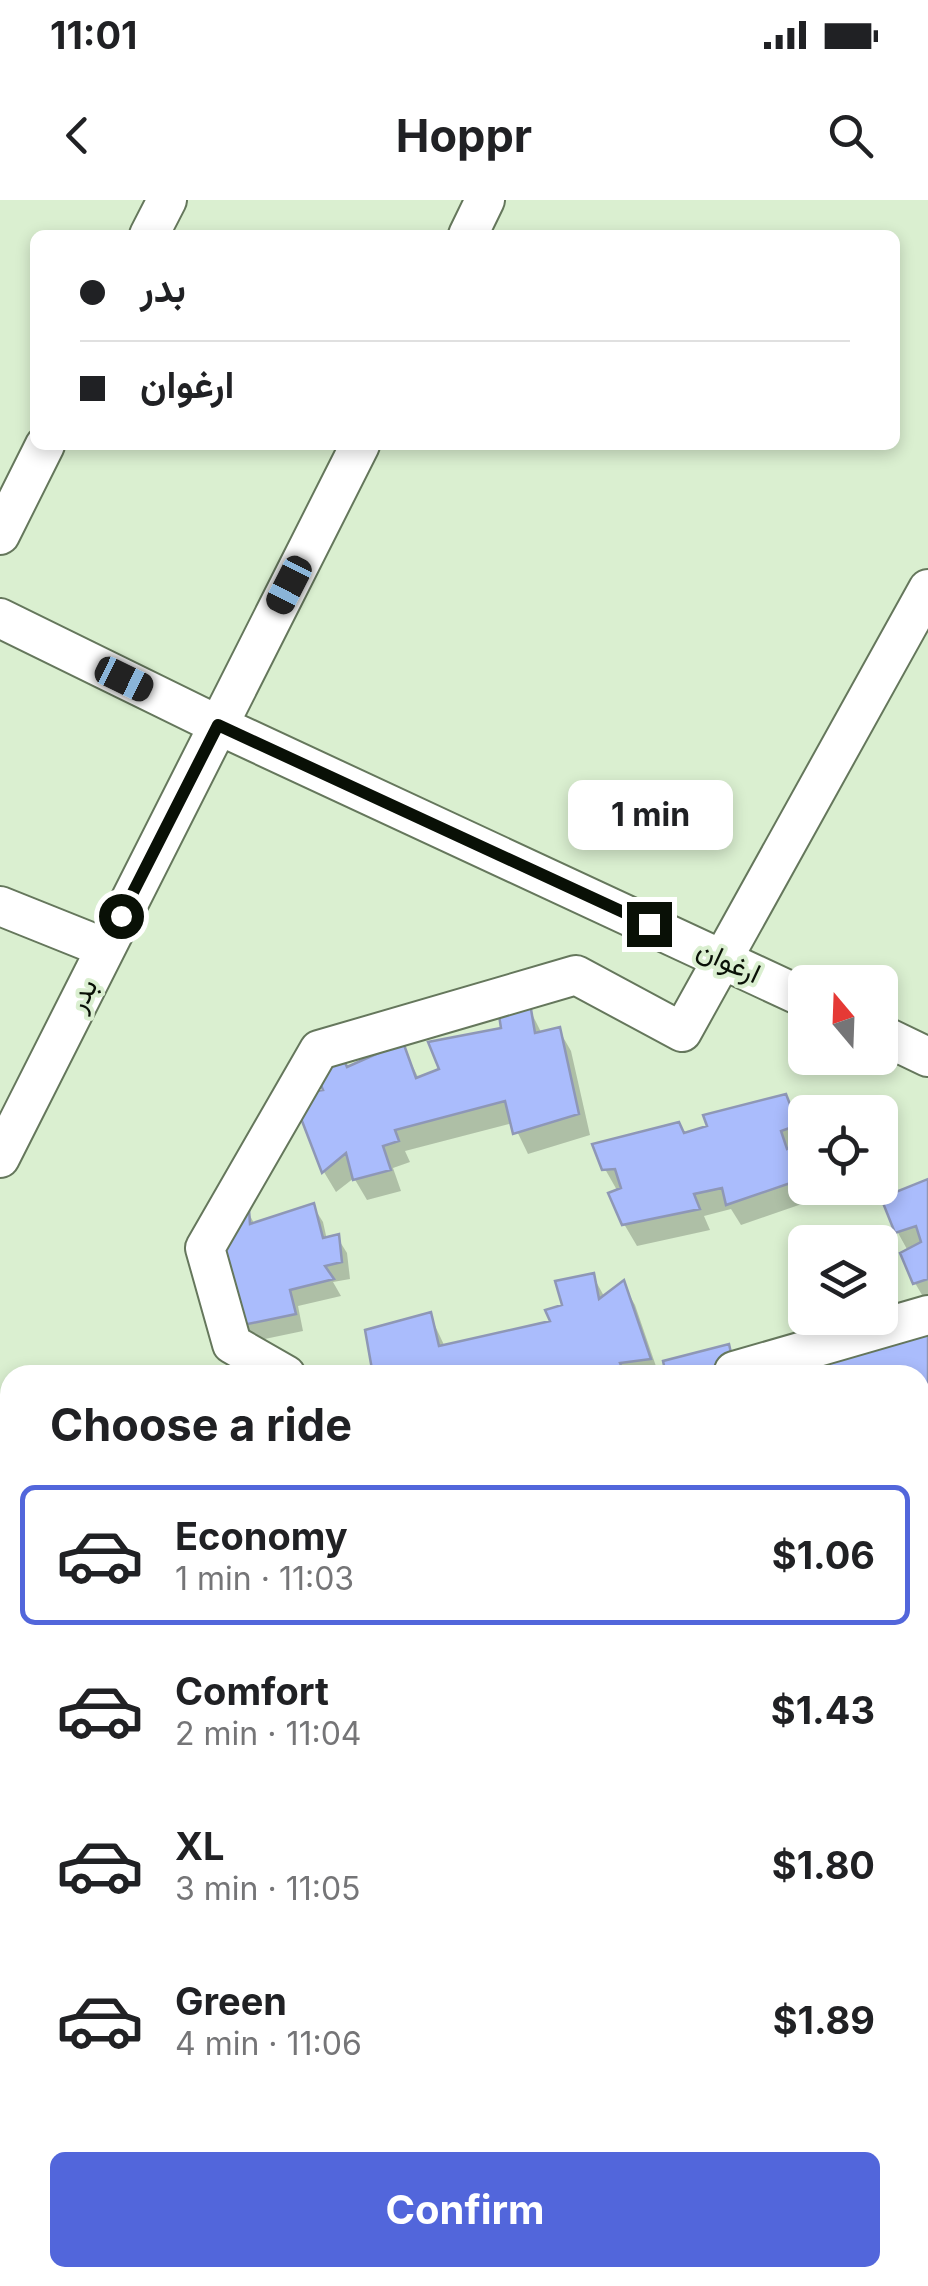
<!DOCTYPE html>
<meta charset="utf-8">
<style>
body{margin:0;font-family:Inter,Vazirmatn,sans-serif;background:#f2f2f2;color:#202124;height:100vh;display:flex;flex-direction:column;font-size:38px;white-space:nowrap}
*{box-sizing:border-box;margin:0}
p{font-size:32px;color:#757577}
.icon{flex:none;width:55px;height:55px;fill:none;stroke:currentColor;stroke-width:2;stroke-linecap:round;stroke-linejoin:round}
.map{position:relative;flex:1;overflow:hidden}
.sheet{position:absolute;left:0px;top:1165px;width:930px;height:922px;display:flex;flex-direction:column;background:#fff;border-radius:30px 30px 0 0;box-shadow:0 5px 15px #0003}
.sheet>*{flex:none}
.banner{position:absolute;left:30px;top:30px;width:870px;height:220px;border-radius:15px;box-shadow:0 5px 15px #0003;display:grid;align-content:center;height:220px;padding:0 50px;background:#fff}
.needle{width:65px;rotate:341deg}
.tools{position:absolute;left:788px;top:765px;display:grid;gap:20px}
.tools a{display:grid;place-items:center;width:110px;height:110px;border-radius:15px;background:#fff;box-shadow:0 5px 15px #0003;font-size:50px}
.end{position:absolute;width:45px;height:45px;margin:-22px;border:12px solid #091006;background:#fff;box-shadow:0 0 0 5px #fff}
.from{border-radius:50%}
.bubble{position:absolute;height:70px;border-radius:15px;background:#fff;box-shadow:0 5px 15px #0003;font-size:32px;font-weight:700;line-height:70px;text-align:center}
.car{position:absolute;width:30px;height:60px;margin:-30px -15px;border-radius:12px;box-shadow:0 0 8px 2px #0007;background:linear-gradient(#222 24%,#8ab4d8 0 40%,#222 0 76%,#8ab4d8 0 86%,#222 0)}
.banner b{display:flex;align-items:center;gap:35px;height:95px;font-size:38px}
.banner b+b{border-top:2px solid #e0e0e0}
.banner i{width:25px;height:25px;background:#202124}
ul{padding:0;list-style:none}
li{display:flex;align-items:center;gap:30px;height:140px;margin:0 20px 15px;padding:0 30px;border:5px solid transparent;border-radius:15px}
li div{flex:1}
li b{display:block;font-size:38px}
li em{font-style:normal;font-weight:700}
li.on{border-color:#5266db}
li>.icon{width:90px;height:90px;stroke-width:1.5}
h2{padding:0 50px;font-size:45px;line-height:120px}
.primary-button{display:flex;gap:20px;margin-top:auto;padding:20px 50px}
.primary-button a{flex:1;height:115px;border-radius:15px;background:#5266db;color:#fff;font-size:40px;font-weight:700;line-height:115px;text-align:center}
.status{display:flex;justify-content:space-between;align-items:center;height:70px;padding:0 50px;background:#fff;direction:ltr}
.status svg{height:28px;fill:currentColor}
header{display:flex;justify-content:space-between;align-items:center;height:130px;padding:0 50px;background:#fff;font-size:45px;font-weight:700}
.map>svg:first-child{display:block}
</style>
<div class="status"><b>11:01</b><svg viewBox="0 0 49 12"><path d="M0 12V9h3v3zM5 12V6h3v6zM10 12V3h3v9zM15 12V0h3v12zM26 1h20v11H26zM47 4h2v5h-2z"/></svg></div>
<header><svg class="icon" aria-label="back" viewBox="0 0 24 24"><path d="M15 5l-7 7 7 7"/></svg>Hoppr<svg class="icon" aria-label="search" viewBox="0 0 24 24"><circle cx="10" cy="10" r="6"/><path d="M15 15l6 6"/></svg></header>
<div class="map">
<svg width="928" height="2086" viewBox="0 0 928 2086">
<rect width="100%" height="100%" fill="#daefd0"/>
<path fill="#0003" d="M528 806 542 834 559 830 571 851 590 935 528 954 513 923 405 951 410 962 393 968 401 991 367 1000 354 978 336 992 324 972 296 897 326 892 347 869 402 845 419 879 442 871 504 830Z
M785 897 805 938V948L800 949 805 957V988H818L822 997 741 1025 731 1009 704 1016 710 1030 637 1046 624 1024 618 992 605 969Z
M928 982V1099L925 1100 915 1083 908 1051 897 1031Z
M313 1006 323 1022 327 1040 337 1037 347 1053 350 1079 333 1082 341 1096 298 1106 303 1131 231 1146 248 1012 255 1025Z
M593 1076 605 1098 623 1084 635 1105 659 1175H376L430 1115 445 1147 554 1123Z
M880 1109 928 1127V1250L920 1253V1175L880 1118Z
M928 1358V1457L920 1458V1360Z
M10 1688V1770L0 1762V1702Z
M10 2031V2078H87L90 2084 0 2086V2044Z
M234 2078H294L299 2086H228Z
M461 2078H564L569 2086H455Z"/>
<path fill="#aabcfc" stroke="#8e97b6" stroke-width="2.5" d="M530 803 535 833 560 827 579 914 513 934 505 901 395 930 399 941 383 946 391 970 353 980 346 953 322 973 292 895 323 890 311 861 339 849 347 867 403 842 416 878 439 869 428 842 501 828 498 809Z
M786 894 798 925 781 931 787 949 799 942 805 958V978L726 1005 722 988 694 994 700 1009 622 1025 608 993 621 988 615 969 602 970 592 944 679 922 684 933 707 926 703 915Z
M928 979V1079L913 1084 900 1053 921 1042 916 1026 895 1033 881 998Z
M314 1003 323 1038 339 1034 342 1062 325 1066 334 1079 290 1090 296 1114 219 1130 195 1049 220 1016 249 1009 250 1024Z
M594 1073 599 1099 624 1080 651 1159 620 1163 625 1175H528L527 1172 518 1175H373L365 1130 431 1112 439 1146 550 1121 545 1110 562 1105 555 1081Z
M892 1104 897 1130 928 1129V1193L920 1194V1175H747L880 1118V1107Z
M729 1144 736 1175H666L663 1161Z
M920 1198 928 1220V1225L920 1228Z
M928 1355V1433L920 1435V1357Z
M10 1684V1751L4 1759 0 1755V1698Z
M10 2026V2078H83L76 2086H0V2040Z
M231 2078H288L285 2086H224Z
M458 2078H559L557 2079 565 2084 452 2086Z"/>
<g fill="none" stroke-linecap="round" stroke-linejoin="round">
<g stroke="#65775c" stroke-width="42">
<path id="minor" d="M149 35 167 0
M468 35 485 0
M0 335 45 245
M0 418 218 525 805 798
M0 706 105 748
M880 834 928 857
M0 958 360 245
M734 1171 928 1115
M286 1175 232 1144 205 1048 319 850 576 775 682 832 928 389
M920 1515 928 1512
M0 1671 10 1652
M0 1785 10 1795
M409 2078 416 2086
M353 2086 362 2078
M905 2086 928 2079"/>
</g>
<use href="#minor" stroke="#fff" stroke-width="38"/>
</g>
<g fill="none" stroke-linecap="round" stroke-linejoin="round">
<path stroke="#091006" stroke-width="12" d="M121 716 218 525 649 724"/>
</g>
<g text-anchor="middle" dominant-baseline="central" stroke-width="8" stroke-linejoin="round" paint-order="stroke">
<g font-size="28" fill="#091006" stroke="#daefd0">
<text transform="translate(729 761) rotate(25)">ارغوان</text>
<text transform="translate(82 795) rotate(-63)">بدر</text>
</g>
</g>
</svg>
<div class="tools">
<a><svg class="needle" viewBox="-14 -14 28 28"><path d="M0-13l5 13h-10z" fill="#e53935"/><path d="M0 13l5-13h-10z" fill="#757577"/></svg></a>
<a><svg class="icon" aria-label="locate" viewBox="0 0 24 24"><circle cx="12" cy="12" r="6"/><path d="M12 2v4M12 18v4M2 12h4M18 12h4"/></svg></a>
<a><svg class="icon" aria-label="layers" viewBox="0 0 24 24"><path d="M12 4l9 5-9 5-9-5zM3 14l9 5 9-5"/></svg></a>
</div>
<i class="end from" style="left:121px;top:716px"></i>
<i class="end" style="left:649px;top:724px"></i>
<div class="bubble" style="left:568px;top:580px;width:165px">1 min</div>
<i class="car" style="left:289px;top:385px;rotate:207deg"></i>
<i class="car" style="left:124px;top:479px;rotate:116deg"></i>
<div class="banner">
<b><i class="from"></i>بدر</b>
<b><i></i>ارغوان</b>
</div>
<section class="sheet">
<h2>Choose a ride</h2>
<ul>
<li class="on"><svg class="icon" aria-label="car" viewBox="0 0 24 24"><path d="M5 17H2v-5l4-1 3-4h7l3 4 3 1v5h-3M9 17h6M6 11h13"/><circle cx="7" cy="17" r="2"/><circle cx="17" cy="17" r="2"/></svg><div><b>Economy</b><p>1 min · 11:03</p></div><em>$1.06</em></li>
<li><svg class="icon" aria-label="car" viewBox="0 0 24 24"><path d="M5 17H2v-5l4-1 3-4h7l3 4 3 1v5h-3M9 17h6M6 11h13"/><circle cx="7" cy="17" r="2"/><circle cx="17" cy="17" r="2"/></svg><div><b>Comfort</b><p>2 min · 11:04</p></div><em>$1.43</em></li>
<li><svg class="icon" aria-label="car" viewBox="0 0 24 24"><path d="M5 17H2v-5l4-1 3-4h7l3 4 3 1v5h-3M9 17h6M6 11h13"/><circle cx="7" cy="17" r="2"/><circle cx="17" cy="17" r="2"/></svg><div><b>XL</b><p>3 min · 11:05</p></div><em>$1.80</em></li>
<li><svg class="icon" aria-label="car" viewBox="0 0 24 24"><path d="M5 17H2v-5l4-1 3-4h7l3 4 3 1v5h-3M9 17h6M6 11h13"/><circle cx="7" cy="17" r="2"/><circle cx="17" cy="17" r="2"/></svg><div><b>Green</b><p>4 min · 11:06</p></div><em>$1.89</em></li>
</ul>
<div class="primary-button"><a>Confirm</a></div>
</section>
</div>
